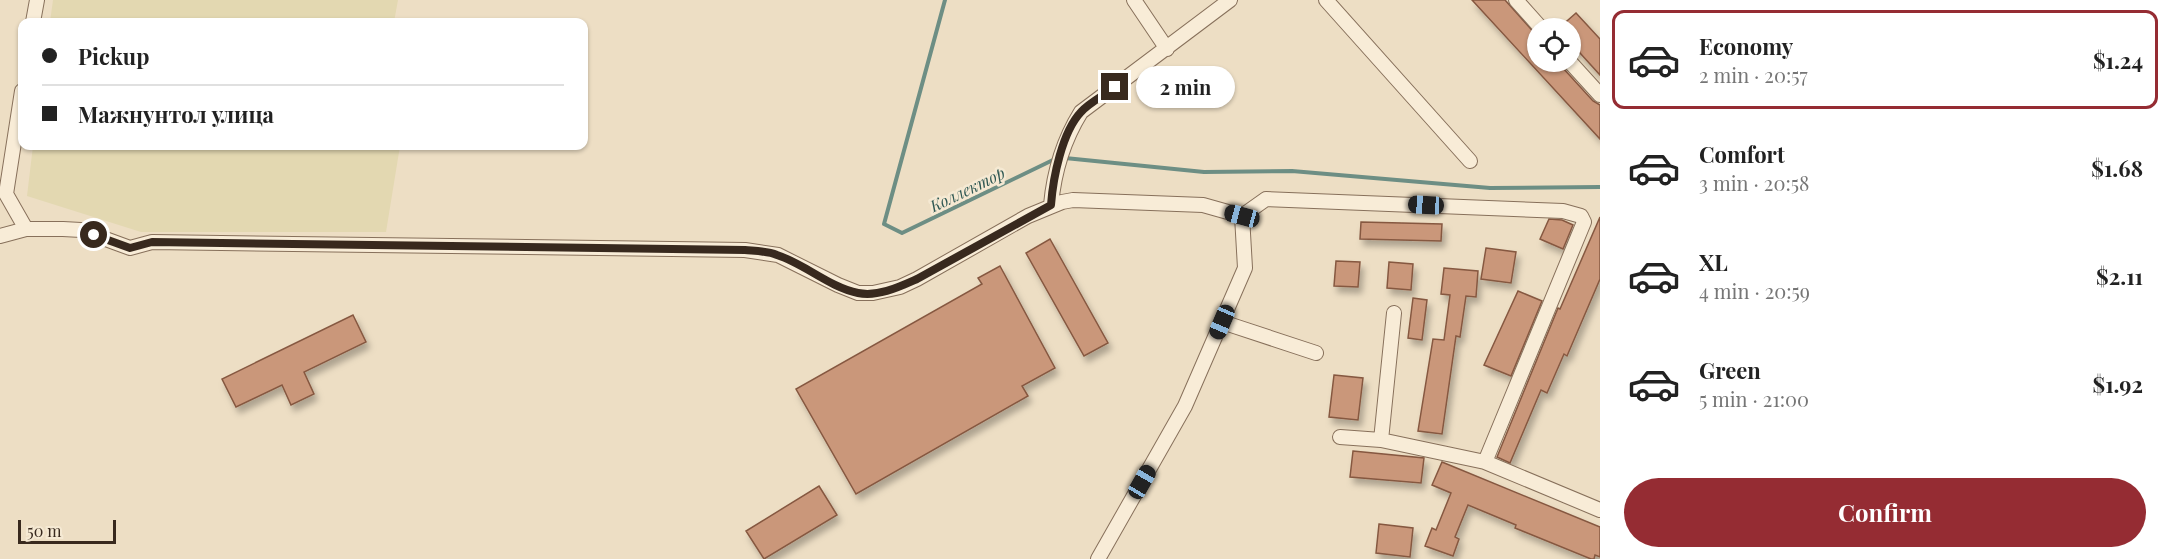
<!DOCTYPE html>
<meta charset="utf-8">
<style>
body{margin:0;font-family:"Playfair Display",serif;background:#f6f6f6;color:#222;height:100vh;display:flex;flex-direction:column;font-size:22px;white-space:nowrap}
*{box-sizing:border-box;margin:0}
p{font-size:20px;color:#767676}
.icon{flex:none;width:33px;height:33px;fill:none;stroke:currentColor;stroke-width:2;stroke-linecap:round;stroke-linejoin:round}
.map{position:relative;flex:1;overflow:hidden}
.drawer{display:flex;flex-direction:column;background:#fff;width:570px}
.drawer>*{flex:none}
.hud{position:absolute;left:18px;top:18px;width:570px;height:132px;border-radius:12px;box-shadow:0 2px 4px #0004;display:grid;align-content:center;height:132px;padding:0 24px;background:#fff}
.tools{position:absolute;left:1527px;top:18px;display:grid;gap:12px}
.tools a{display:grid;place-items:center;width:54px;height:54px;border-radius:50%;background:#fff;box-shadow:0 2px 4px #0004;font-size:30px}
.scale{position:absolute;left:18px;bottom:15px;width:98px;box-sizing:border-box;padding-left:6px;border:3px solid #38291e;border-top:0;font-size:16px;line-height:21px;white-space:nowrap;color:#38291e;-webkit-text-stroke:4px #f5e9d3;paint-order:stroke}
.end{position:absolute;width:27px;height:27px;margin:-14px;border:8px solid #38291e;background:#fff;box-shadow:0 0 0 3px #fff}
.from{border-radius:50%}
.bubble{position:absolute;height:42px;border-radius:21px;background:#fff;box-shadow:0 2px 4px #0004;font-size:20px;font-weight:700;line-height:42px;text-align:center}
.car{position:absolute;width:18px;height:36px;margin:-18px -9px;border-radius:8px;box-shadow:0 0 4px 2px #0007;background:linear-gradient(#222 24%,#8ab4d8 0 40%,#222 0 76%,#8ab4d8 0 86%,#222 0)}
.hud b{display:flex;align-items:center;gap:21px;height:57px;font-size:22px}
.hud b+b{border-top:2px solid #e0e0e0}
.hud i{width:15px;height:15px;background:#222}
ul{padding:10px 0 0;list-style:none}
li{display:flex;align-items:center;gap:18px;height:99px;margin:0 12px 9px;padding:0 12px;border:3px solid transparent;border-radius:12px}
li div{flex:1}
li b{display:block;font-size:22px}
li em{font-style:normal;font-weight:700}
li.current{border-color:#952c33}
li>.icon{width:54px;height:54px;stroke-width:1.5}
.action{display:flex;gap:12px;margin-top:auto;padding:12px 24px}
.action a{flex:1;height:69px;border-radius:36px;background:#952c33;color:#fff;font-size:24px;font-weight:700;line-height:69px;text-align:center}
main{display:flex;flex:1;min-height:0}
.map>svg:first-child{display:block}
</style>
<main>
<div class="map">
<svg width="1600" height="559" viewBox="0 0 1600 559">
<defs>
<filter id="shadow"><feDropShadow dx="3.5" dy="6" stdDeviation="3" flood-color="#0004"/></filter>
</defs>
<rect width="100%" height="100%" fill="#eddec4"/>
<path fill="#e3d8b1" d="M53 0H398L394 22H50Z
M33 146H400L386 232H141L27 196Z"/>
<g fill="none" stroke-linecap="round" stroke-linejoin="round">
<path stroke="#6d8e84" stroke-width="4" d="M945 0 884 224 902 233 1055 159
M1065 158 1204 172 1292 171 1490 188 1600 187"/>
</g>
<path fill="#ca977a" stroke="#865841" stroke-width="1.5" filter="url(#shadow)" d="M1472 0H1505L1538 37V62H1560L1563 68 1593 101 1600 105V139Z
M1576 13 1600 39V75L1570 42V28H1559Z
M1600 217V279L1567 356 1564 354 1547 393 1541 390 1510 463 1497 457 1558 308 1560 309Z
M1549 219 1562 220 1573 225 1563 249 1540 239Z
M1361 222 1442 224 1441 241 1360 239Z
M1050 239 1108 343 1084 356 1026 253Z
M1486 248 1516 252 1511 283 1481 279Z
M1336 261 1360 262 1358 287 1334 286Z
M1389 262 1413 264 1411 290 1387 288Z
M1000 266 1055 368 1022 386 1028 396 856 494 796 389 982 284 978 278Z
M1444 268 1478 271 1476 297 1466 296 1460 337 1456 336 1442 434 1418 431 1433 339 1444 340 1450 295 1441 294Z
M1518 291 1542 301 1511 376 1484 365Z
M1413 298 1427 300 1422 340 1408 338Z
M353 315 366 342 304 372 314 394 291 405 282 385 236 407 222 379Z
M1334 375 1363 378 1358 420 1329 417Z
M1353 451 1424 458 1421 483 1350 477Z
M1442 462 1600 527V557L1595 555 1594 559H1591L1515 528 1516 525 1468 505 1455 537 1459 539 1453 556 1425 546 1432 528 1436 530 1451 493 1432 485Z
M819 486 837 515 764 559 746 531Z
M1379 524 1413 528 1410 557 1376 553Z"/>
<g fill="none" stroke-linecap="round" stroke-linejoin="round">
<g stroke="#87705b" stroke-width="16">
<path id="street" d="M1134 0 1167 49
M1326 0 1470 161
M1516 0 1541 28
M33 22 37 0
M1570 62 1600 95
M22 91 6 194 26 229
M1051 205C1054 172 1063 141 1081 112L1230 0
M0 236 26 229H63L81 230 130 248 152 242 745 250 778 255 838 285 858 293H873L900 287 917 279 1028 216 1062 202 1073 200 1203 205 1242 216 1266 199 1563 211 1581 216 1584 222 1485 462
M1222 322 1316 353
M1340 437 1381 440 1485 462 1600 510
M1381 440 1394 313
M1098 559 1185 406 1245 268 1242 216"/>
</g>
<use href="#street" stroke="#f8ecd7" stroke-width="14"/>
</g>
<g fill="none" stroke-linecap="round" stroke-linejoin="round">
<path stroke="#38291e" stroke-width="8" d="M94 235 130 248 152 242 745 250C756 251 767 251 777 255 805 264 829 287 858 293 878 297 899 287 917 279L1051 205C1053 178 1062 132 1081 112 1090 102 1105 95 1115 87"/>
</g>
<g text-anchor="middle" dominant-baseline="central" stroke-width="5" stroke-linejoin="round" paint-order="stroke">
<g font-size="16" font-style="italic" fill="#2e5752" stroke="#f5e9d3">
<text transform="translate(967 189) rotate(-26)">Коллектор</text>
</g>
</g>
</svg>
<div class="tools">
<a><svg class="icon" aria-label="locate" viewBox="0 0 24 24"><circle cx="12" cy="12" r="6"/><path d="M12 2v4M12 18v4M2 12h4M18 12h4"/></svg></a>
</div>
<div class="scale">50 m</div>
<i class="end from" style="left:94px;top:235px"></i>
<i class="end" style="left:1115px;top:87px"></i>
<div class="bubble" style="left:1136px;top:66px;width:99px">2 min</div>
<i class="car" style="left:1426px;top:205px;rotate:273deg"></i>
<i class="car" style="left:1242px;top:216px;rotate:285deg"></i>
<i class="car" style="left:1222px;top:322px;rotate:203deg"></i>
<i class="car" style="left:1142px;top:482px;rotate:30deg"></i>
<div class="hud">
<b><i class="from"></i>Pickup</b>
<b><i></i>Мажнунтол улица</b>
</div>
</div>
<section class="drawer">
<ul>
<li class="current"><svg class="icon" aria-label="car" viewBox="0 0 24 24"><path d="M5 17H2v-5l4-1 3-4h7l3 4 3 1v5h-3M9 17h6M6 11h13"/><circle cx="7" cy="17" r="2"/><circle cx="17" cy="17" r="2"/></svg><div><b>Economy</b><p>2 min · 20:57</p></div><em>$1.24</em></li>
<li><svg class="icon" aria-label="car" viewBox="0 0 24 24"><path d="M5 17H2v-5l4-1 3-4h7l3 4 3 1v5h-3M9 17h6M6 11h13"/><circle cx="7" cy="17" r="2"/><circle cx="17" cy="17" r="2"/></svg><div><b>Comfort</b><p>3 min · 20:58</p></div><em>$1.68</em></li>
<li><svg class="icon" aria-label="car" viewBox="0 0 24 24"><path d="M5 17H2v-5l4-1 3-4h7l3 4 3 1v5h-3M9 17h6M6 11h13"/><circle cx="7" cy="17" r="2"/><circle cx="17" cy="17" r="2"/></svg><div><b>XL</b><p>4 min · 20:59</p></div><em>$2.11</em></li>
<li><svg class="icon" aria-label="car" viewBox="0 0 24 24"><path d="M5 17H2v-5l4-1 3-4h7l3 4 3 1v5h-3M9 17h6M6 11h13"/><circle cx="7" cy="17" r="2"/><circle cx="17" cy="17" r="2"/></svg><div><b>Green</b><p>5 min · 21:00</p></div><em>$1.92</em></li>
</ul>
<div class="action"><a>Confirm</a></div>
</section>
</main>
